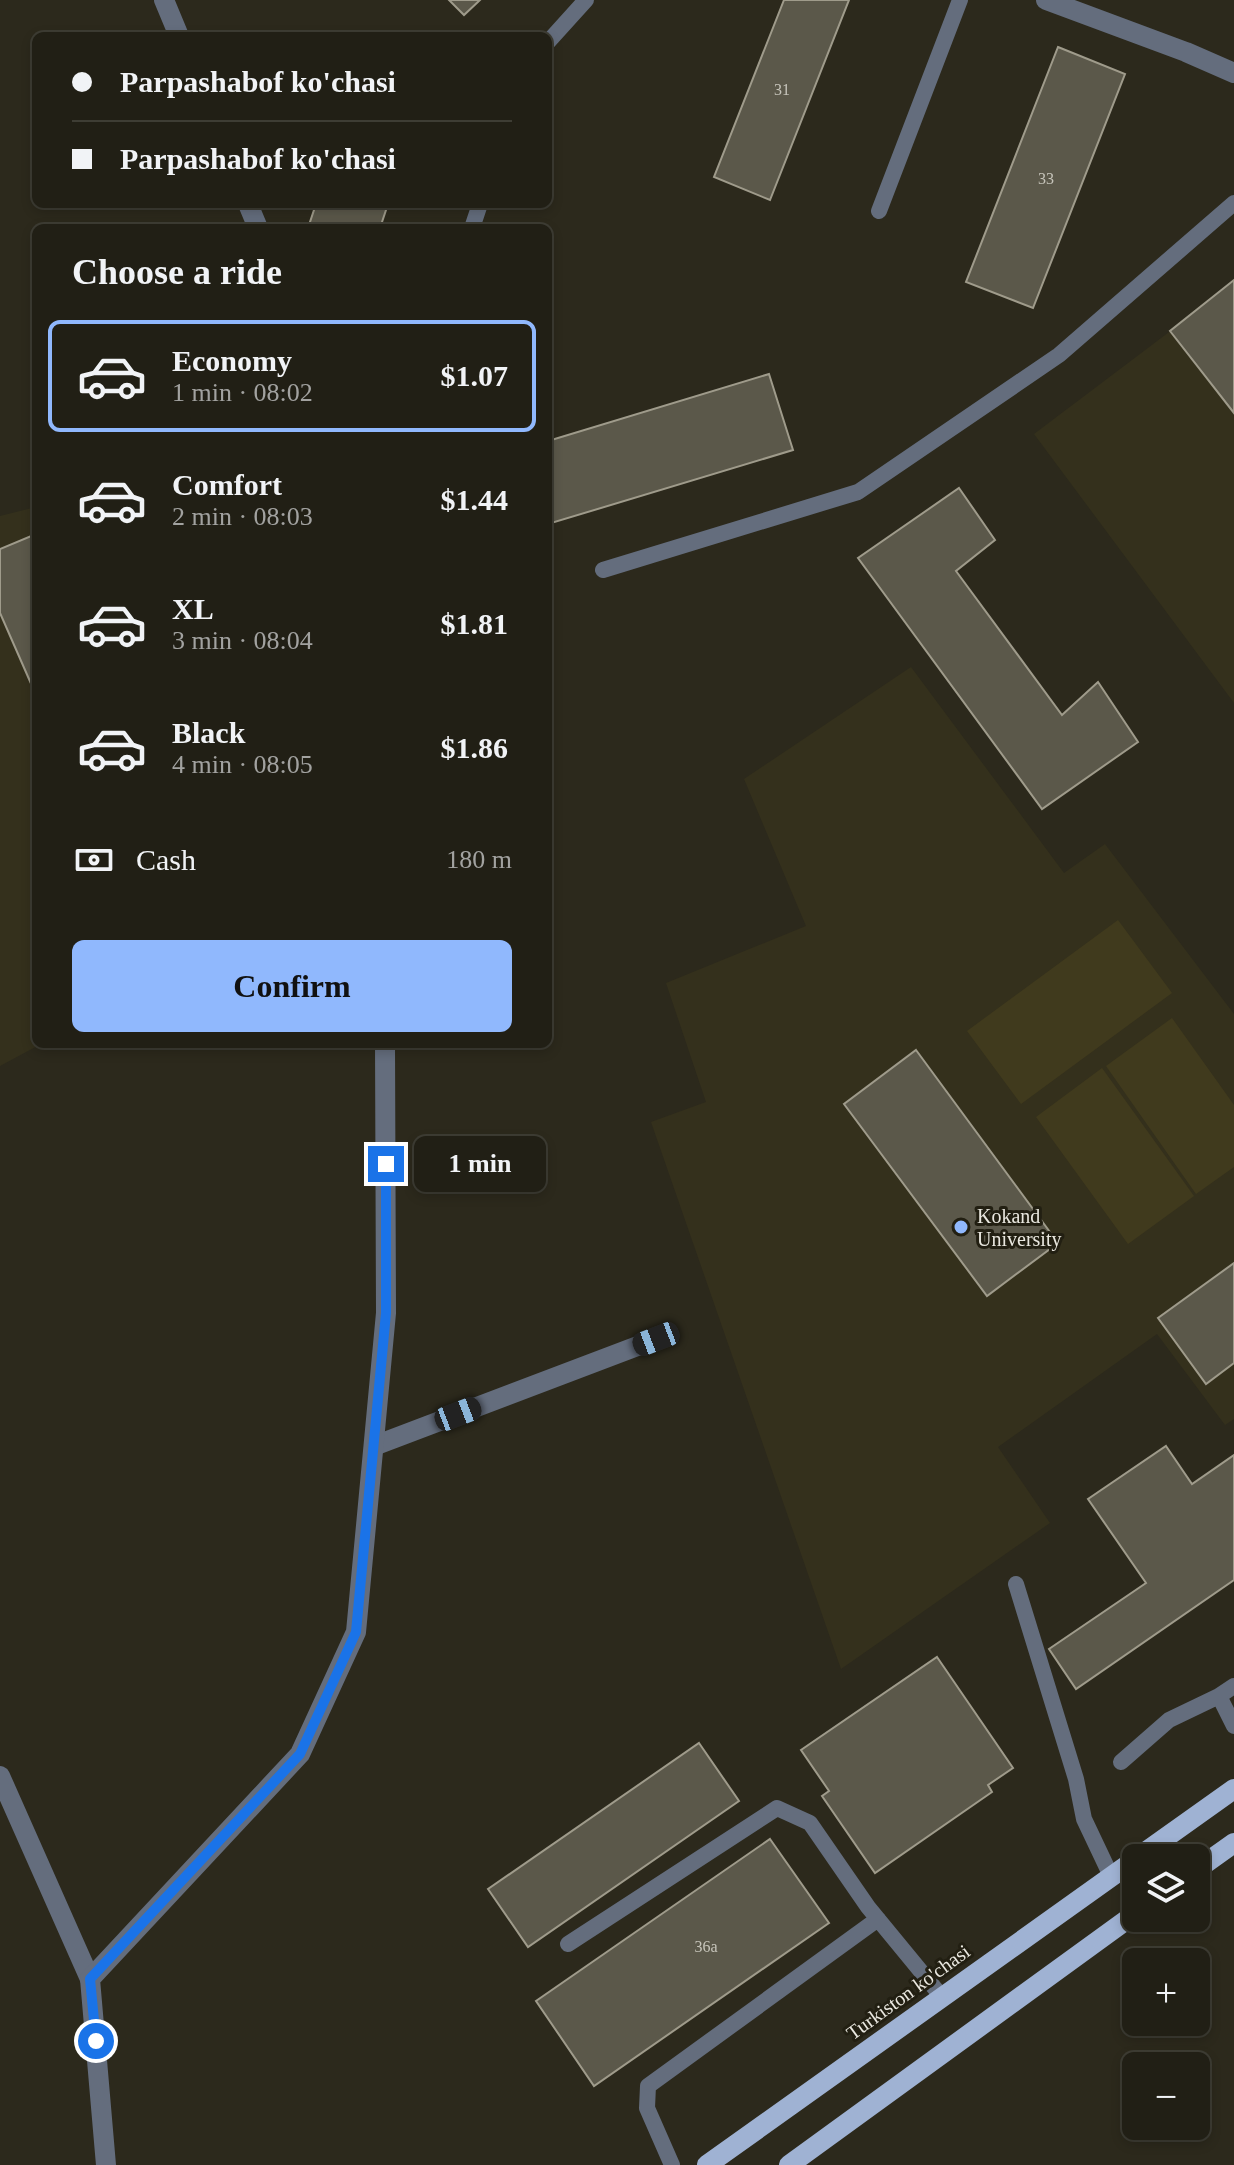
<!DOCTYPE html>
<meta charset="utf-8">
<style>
body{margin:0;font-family:Georgia,serif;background:#29271e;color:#f1f3f6;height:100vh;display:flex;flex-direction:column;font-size:30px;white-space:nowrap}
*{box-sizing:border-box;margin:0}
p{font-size:26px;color:#a2a2a0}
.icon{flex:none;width:44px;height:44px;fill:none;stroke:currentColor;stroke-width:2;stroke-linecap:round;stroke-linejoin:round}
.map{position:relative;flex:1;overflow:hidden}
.details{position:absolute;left:32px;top:224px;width:520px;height:824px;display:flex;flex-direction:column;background:#211f15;border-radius:12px;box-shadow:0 4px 12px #0003,0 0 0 2px #3e3d34}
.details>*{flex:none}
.top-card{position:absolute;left:32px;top:32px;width:520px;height:176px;border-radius:12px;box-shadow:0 4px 12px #0003,0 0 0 2px #3e3d34;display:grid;align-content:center;height:176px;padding:0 40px;background:#211f15}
.fabs{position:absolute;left:1122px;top:1844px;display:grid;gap:16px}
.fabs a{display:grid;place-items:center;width:88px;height:88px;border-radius:12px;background:#211f15;box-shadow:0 4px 12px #0003,0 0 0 2px #3e3d34;font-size:40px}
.end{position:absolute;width:36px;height:36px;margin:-18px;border:10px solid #1a73e8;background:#fff;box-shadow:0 0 0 4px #fff}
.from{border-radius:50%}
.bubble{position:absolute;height:56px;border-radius:12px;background:#211f15;box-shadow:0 4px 12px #0003,0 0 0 2px #3e3d34;font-size:26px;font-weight:700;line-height:56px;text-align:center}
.car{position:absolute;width:24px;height:48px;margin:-24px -12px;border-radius:10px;box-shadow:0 0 6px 2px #0007;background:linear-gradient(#222 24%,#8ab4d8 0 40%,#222 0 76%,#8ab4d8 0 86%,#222 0)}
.top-card b{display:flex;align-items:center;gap:28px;height:76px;font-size:30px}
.top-card b+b{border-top:2px solid #3e3d34}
.top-card i{width:20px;height:20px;background:#f1f3f6}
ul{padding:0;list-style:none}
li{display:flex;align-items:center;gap:24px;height:112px;margin:0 16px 12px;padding:0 24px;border:4px solid transparent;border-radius:12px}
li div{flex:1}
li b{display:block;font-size:30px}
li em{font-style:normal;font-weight:700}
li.active{border-color:#90b8fd}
li>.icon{width:72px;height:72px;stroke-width:1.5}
h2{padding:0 40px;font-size:36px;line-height:96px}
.pay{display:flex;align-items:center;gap:20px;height:88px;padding:0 40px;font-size:30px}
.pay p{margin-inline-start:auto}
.button{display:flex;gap:16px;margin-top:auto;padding:16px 40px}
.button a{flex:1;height:92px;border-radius:12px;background:#90b8fd;color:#111;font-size:32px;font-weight:700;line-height:92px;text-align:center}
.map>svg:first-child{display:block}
</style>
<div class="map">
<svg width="1234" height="2165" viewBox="0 0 1234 2165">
<rect width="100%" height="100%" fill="#2c291c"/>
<path fill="#34301c" d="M1234 283V703L1034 434Z
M36 507V1044H41L0 1066V516Z
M911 667 1064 873 1105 844 1234 1014V1419L1225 1425 1157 1334 998 1447 1050 1523 841 1669 651 1122 706 1102 666 983 806 926 744 779Z"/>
<path fill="#403a1d" d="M1118 920 1172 993 1021 1104 967 1031Z
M1172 1018 1234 1105V1167L1196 1194 1106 1066Z
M1102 1068 1194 1196 1128 1244 1036 1117Z"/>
<path fill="#5b584a" stroke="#9f9b8b" stroke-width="2" d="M449 0H480L464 15Z
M784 0H849L770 200 714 177Z
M1058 47 1125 74 1033 308 966 282Z
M316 204H388L380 228H308Z
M1234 280V413L1170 331Z
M769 374 793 450 548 524V441Z
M959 488 995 540 956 571 1062 715 1098 682 1138 742 1042 809 858 558Z
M36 534V695L0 613V549Z
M916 1050 1058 1243 987 1296 844 1104Z
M1234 1263V1363L1206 1384 1158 1318Z
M1166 1446 1192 1484 1234 1455V1580L1076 1689 1049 1649 1146 1583 1088 1499Z
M937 1657 1013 1768 988 1785 992 1792 875 1873 822 1796 829 1791 801 1750Z
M699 1743 739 1801 528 1947 488 1889Z
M770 1839 829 1923 594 2086 536 2001Z"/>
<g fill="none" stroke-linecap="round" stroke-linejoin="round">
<path stroke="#646d7d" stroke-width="16" d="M548 42 586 0
M879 211 960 0
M472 228 480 204
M603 570 858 492 1059 355 1234 203
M1016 1584 1076 1779 1084 1819 1111 1876
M1234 1686 1219 1696 1234 1726
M1121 1762 1169 1720 1219 1696
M568 1944 777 1808 810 1823 868 1907 942 1997
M672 2165 647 2108 648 2086 878 1919"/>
<path stroke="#646d7d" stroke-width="20" d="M1046 0 1186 52 1234 73
M374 1446 656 1339
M0 1776 90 1979"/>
<path stroke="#646d7d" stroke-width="20" d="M164 0 179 36
M248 204 258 228
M106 2165 90 1979 300 1754 356 1632 386 1313 385 1044"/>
<path stroke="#9fb2d3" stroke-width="20" d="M1137 1858 1234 1789
M1196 1870 1234 1843
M707 2165 1136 1859
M789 2165 1136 1913"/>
</g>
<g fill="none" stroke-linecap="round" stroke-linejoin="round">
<path stroke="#1a73e8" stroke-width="10" d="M96 2041 90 1979 300 1754 356 1632 386 1313V1164"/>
</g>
<circle fill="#90b8fd" stroke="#221f12" stroke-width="3" cx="961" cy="1227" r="8"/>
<g text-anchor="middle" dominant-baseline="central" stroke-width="6" stroke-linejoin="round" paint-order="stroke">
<g font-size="16" fill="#c6c4ba">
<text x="782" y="89">31</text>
<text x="1046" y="178">33</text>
<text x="706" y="1946">36a</text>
</g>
<g font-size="20" fill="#eae8e0" stroke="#221f12" text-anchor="start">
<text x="977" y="1216">Kokand<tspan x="977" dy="23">University</tspan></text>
</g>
<g font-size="20" fill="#eae8e0" stroke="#221f12">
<text transform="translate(908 1992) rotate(-36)">Turkiston ko'chasi</text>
</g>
</g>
</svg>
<div class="fabs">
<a><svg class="icon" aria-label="layers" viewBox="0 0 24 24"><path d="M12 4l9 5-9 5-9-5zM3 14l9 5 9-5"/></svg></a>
<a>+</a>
<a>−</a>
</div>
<i class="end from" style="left:96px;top:2041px"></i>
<i class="end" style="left:386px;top:1164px"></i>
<div class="bubble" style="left:414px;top:1136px;width:132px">1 min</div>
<i class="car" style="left:656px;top:1339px;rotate:249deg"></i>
<i class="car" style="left:458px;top:1414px;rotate:69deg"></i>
<div class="top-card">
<b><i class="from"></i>Parpashabof ko'chasi</b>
<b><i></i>Parpashabof ko'chasi</b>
</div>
<section class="details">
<h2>Choose a ride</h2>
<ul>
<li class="active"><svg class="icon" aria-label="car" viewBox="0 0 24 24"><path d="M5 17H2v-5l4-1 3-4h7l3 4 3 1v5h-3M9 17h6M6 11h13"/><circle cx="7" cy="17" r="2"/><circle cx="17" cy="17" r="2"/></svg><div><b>Economy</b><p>1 min · 08:02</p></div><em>$1.07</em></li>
<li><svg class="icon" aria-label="car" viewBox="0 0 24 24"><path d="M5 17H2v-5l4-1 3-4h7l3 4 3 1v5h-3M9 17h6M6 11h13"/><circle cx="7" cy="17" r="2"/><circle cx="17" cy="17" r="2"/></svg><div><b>Comfort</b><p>2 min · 08:03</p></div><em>$1.44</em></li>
<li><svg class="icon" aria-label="car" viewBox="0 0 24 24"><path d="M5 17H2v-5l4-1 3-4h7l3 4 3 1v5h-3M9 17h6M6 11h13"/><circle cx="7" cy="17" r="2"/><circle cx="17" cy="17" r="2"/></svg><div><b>XL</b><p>3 min · 08:04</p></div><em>$1.81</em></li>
<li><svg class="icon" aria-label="car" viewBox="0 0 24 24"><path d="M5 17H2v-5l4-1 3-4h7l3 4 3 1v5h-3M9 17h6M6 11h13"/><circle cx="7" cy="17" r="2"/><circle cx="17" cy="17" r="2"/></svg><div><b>Black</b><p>4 min · 08:05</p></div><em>$1.86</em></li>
</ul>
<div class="pay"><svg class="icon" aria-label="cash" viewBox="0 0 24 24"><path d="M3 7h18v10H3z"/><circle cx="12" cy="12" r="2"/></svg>Cash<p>180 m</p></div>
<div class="button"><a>Confirm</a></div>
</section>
</div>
